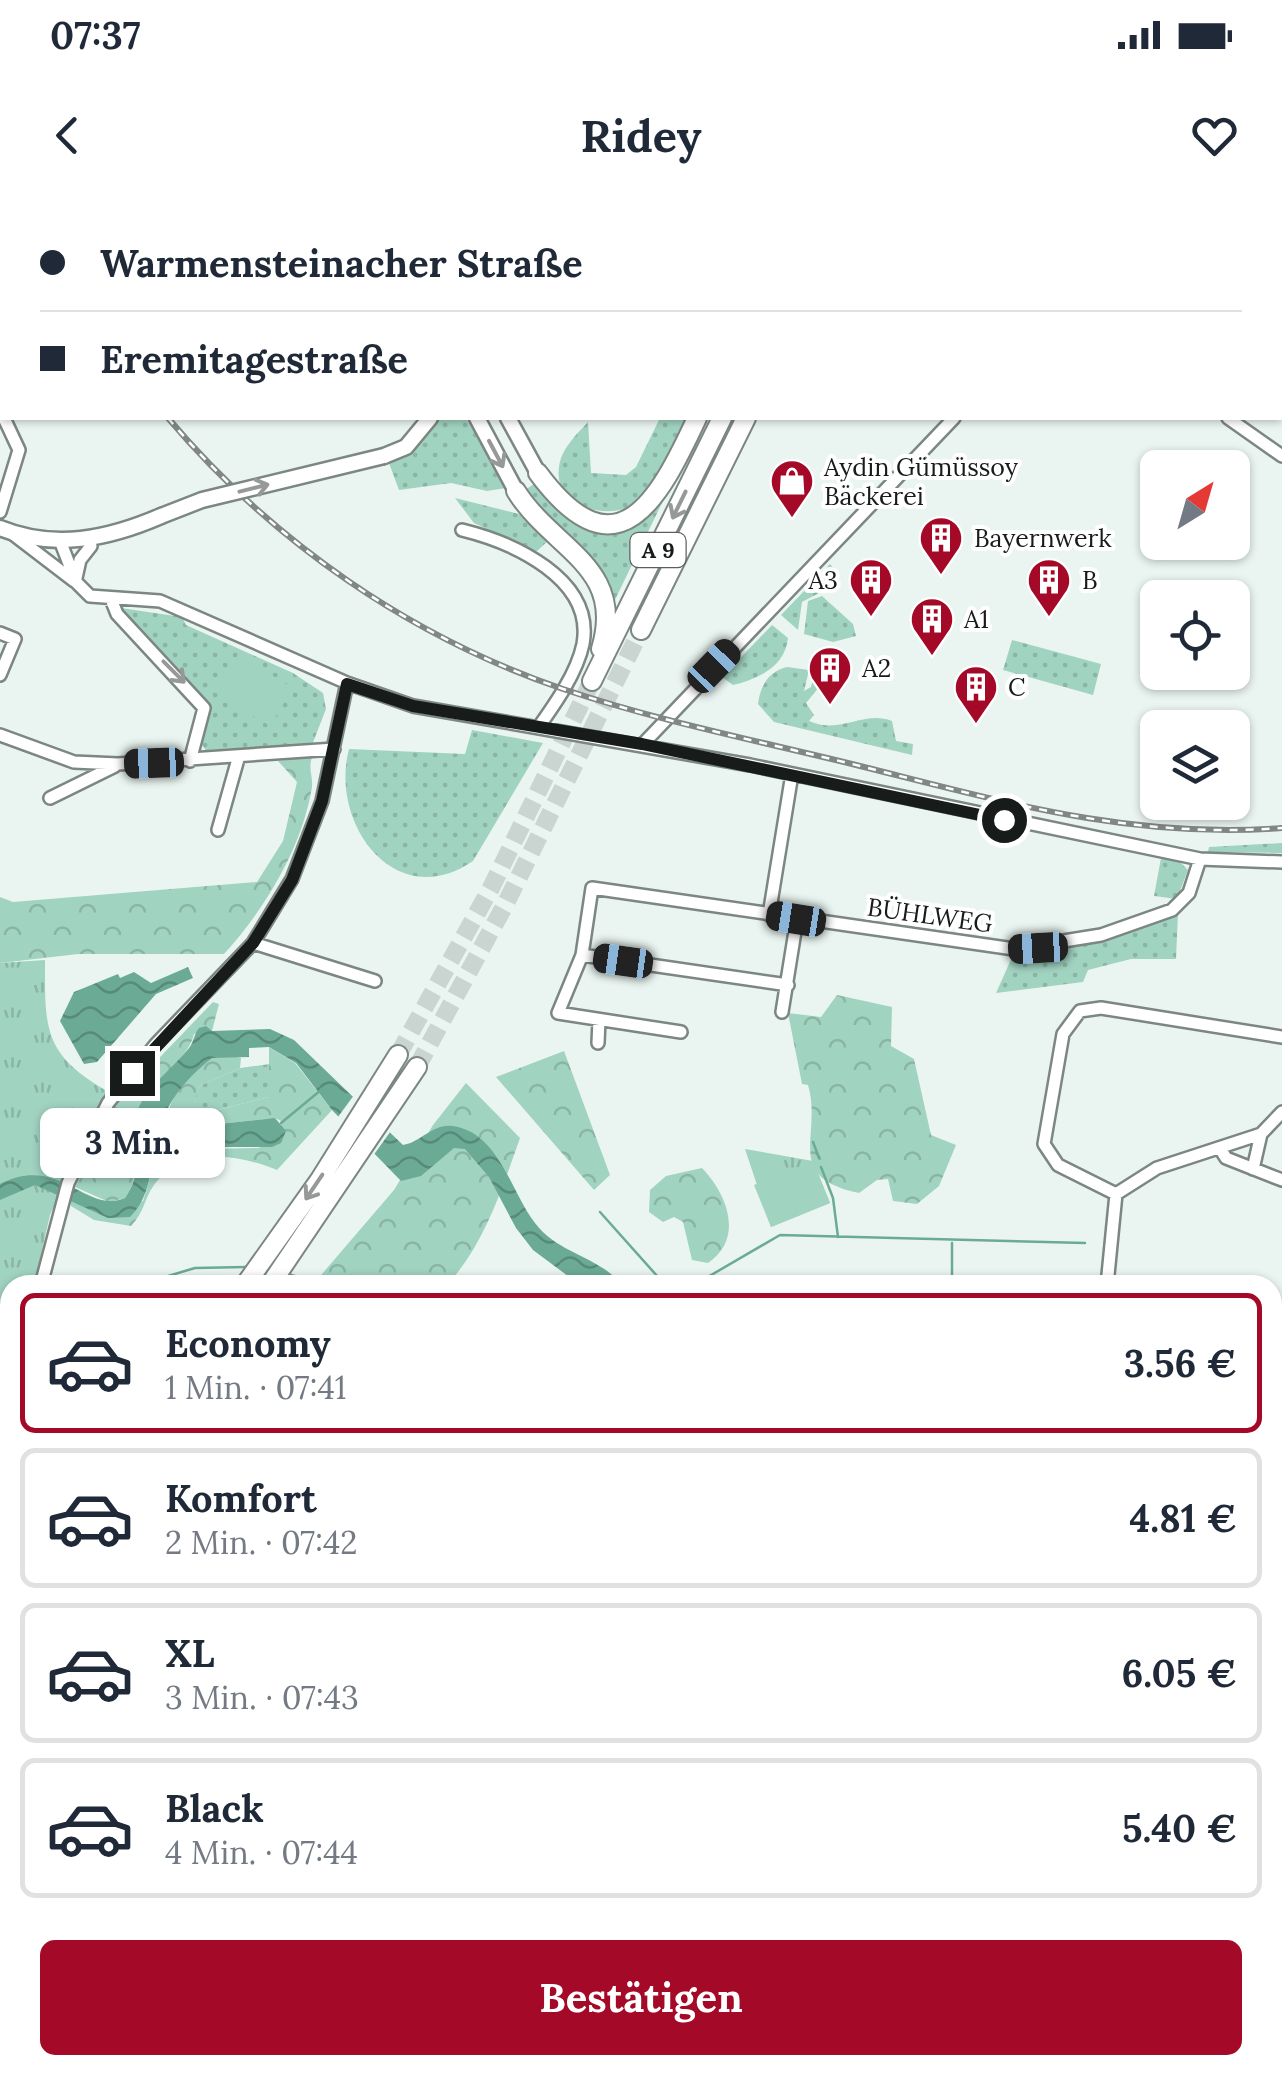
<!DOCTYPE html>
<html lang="de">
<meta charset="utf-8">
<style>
body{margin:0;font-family:Lora,serif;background:#f6f6f7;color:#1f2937;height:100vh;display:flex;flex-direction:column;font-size:38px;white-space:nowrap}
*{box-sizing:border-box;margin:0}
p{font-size:32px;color:#747a83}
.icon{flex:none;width:55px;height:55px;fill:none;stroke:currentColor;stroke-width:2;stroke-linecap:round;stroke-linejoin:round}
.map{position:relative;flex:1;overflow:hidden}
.sheet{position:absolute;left:0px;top:1075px;width:1282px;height:800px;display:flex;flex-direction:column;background:#fff;border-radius:30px 30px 0 0;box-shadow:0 2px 8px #0004}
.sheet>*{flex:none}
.hud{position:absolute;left:0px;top:0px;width:1282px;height:220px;box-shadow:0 2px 8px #0004;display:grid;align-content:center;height:220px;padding:0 40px;background:#fff}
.needle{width:65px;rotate:37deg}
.controls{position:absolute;left:1140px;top:250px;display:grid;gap:20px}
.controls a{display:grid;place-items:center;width:110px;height:110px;border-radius:15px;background:#fff;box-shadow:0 2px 8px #0004;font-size:50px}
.end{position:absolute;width:45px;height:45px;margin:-22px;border:12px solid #171b19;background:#fff;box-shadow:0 0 0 5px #fff}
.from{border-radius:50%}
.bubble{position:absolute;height:70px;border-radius:15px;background:#fff;box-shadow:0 2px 8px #0004;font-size:32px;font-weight:700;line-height:70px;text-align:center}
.car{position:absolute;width:30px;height:60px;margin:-30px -15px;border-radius:12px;box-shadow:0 0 8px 2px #0007;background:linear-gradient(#222 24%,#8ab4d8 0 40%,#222 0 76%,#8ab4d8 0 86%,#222 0)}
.hud b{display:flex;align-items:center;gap:35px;height:95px;font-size:38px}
.hud b+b{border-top:2px solid #e0e1e3}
.hud i{width:25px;height:25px;background:#1f2937}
ul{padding:18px 0 0;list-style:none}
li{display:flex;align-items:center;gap:30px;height:140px;margin:0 20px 15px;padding:0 20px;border:5px solid #e0e1e3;border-radius:15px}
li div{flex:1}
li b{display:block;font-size:38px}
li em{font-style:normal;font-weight:700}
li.current{border-color:#a40927}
li>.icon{width:90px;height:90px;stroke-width:1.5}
.action{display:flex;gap:20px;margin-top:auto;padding:20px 40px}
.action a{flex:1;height:115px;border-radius:15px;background:#a40927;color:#fff;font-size:40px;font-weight:700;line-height:115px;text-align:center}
.status{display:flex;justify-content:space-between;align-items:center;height:70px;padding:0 50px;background:#fff;direction:ltr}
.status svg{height:28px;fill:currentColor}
header{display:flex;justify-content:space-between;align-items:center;height:130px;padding:0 40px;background:#fff;font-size:45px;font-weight:700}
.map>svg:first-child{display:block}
</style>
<div class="status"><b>07:37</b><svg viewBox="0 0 49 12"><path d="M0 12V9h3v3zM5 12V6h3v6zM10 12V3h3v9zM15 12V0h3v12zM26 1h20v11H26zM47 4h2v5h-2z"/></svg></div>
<header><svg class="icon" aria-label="back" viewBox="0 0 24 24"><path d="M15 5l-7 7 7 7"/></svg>Ridey<svg class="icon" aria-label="heart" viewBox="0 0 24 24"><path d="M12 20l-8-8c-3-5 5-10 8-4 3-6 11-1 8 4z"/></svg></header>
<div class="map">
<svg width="1282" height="1875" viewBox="0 0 1282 1875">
<defs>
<pattern id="grass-dots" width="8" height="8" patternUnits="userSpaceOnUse" patternTransform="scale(2.5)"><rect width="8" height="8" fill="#a1d3c1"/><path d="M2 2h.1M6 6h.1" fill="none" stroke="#8ab5a5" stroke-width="1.8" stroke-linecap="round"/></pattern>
<pattern id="forest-crowns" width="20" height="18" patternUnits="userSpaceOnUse" patternTransform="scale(2.5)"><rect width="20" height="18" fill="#a1d3c1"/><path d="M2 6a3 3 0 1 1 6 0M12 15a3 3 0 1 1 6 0" fill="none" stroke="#8ab5a5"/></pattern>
<pattern id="park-tufts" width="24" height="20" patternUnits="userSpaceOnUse" patternTransform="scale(2.5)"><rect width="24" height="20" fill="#a1d3c1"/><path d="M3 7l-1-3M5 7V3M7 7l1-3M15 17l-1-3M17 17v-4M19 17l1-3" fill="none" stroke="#8ab5a5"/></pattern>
<pattern id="water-waves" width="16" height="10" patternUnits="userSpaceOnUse" patternTransform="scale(2.5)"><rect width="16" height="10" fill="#6bab96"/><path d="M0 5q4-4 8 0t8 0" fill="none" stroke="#578a7a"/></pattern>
</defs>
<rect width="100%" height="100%" fill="#eaf5f1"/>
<path fill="url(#grass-dots)" d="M436 218H466L506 288 487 291 451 283 399 290 389 263 412 253Z
M660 218H691C680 240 670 275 653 294 626 323 552 316 559 267 561 249 576 235 588 222L591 273 626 275 636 267Z
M679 268 611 408 599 369 522 292 537 282C560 315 578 325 617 328Z
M455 298 519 314 549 340 536 352 474 323Z
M830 364 835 370 823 391 802 402 798 430 781 415Z
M822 396 853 424 856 436 833 442 804 434 808 401Z
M121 408 182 417 186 425 293 473 323 493 326 509 312 545 207 552 200 542 208 513 203 498Z
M772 425 788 438C785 467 758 479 733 485L722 477Z
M1012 440 1101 464 1093 495 1003 470Z
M787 467 809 470 804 491 811 487 814 474 824 481 806 503 814 515 809 521C841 535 863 510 892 521L896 541 913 544 912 555 774 522 758 504C760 486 769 471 787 467Z
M472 530 543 543 473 661C396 714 329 624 349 549L465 554Z
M1282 643V653L1208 652 1209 647Z
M1161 658 1179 661 1188 670 1177 699 1154 696Z
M1178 713 1176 759H1131L1088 770 1083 782 996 793 1013 755 1101 742Z
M270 864 269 897 190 917 199 886 240 868Z
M10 1405V1582H9L0 1576V1415Z
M1282 1499V1831L1273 1832 1272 1502Z"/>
<path fill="url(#forest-crowns)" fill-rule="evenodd" d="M312 557C308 569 313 576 312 587 302 648 265 709 224 754H78L0 763V697L13 702 257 682 283 641 297 582 278 561Z
M837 795 892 807 891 846 914 859 931 935 956 945 939 986 917 1004 893 1001 888 979 877 980 859 993C782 977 823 935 808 885L802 884 788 813 821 817Z
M213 802 219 804 212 831 194 834C188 861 148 884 137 916 126 945 147 965 125 998L109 1002 75 987 113 906Z
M269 847 295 863 332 910 277 970C238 954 183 945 154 985 144 999 144 1013 131 1026L94 1020 71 1006 70 998 97 1013 143 1001C161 956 165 840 241 858L240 868 199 886 191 917 269 897ZM275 918 283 922 259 948 208 949 219 924Z
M564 851 610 975 594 990 496 877Z
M466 883 520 938C502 989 484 1045 447 1085H319L322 1074 394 990 433 925Z
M702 968C728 995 744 1039 708 1063L692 1060 683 1022 674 1017 663 1022 649 1012 650 990 666 976Z
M10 1266V1313L0 1312V1270Z
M1273 1308 1282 1316V1405L1273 1396Z
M1282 1831V1875H1180L1172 1865H1272L1273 1832Z"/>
<path fill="url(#park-tufts)" d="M45 760C45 829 43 854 107 891L50 1015 34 1085H10V1266L0 1270V763Z
M745 949 813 961 830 1003 771 1027Z"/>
<path fill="#a1d3c1" d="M239 455 293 488 270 526 216 493Z
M813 961 830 1003 771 1027 754 985Z"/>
<path fill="url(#water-waves)" d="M188 767 193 778 156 794 97 862 84 864 60 821 74 792 118 774 120 778 134 772 151 783Z
M206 826 212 831 270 829 294 840 403 945C420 943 432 924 452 926 498 931 511 992 535 1023 558 1054 599 1056 622 1085H580L533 1050 516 1028 489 977 465 949 454 948 421 976 401 981 332 910 296 863 269 847 249 848V857L212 858C183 881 163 906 156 943 150 970 151 996 130 1017L108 1018 35 985 0 1000V984C59 953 86 1015 125 998 146 967 130 953 134 923 139 891 171 871 189 848 194 842 194 834 199 828Z
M275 918 286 931 281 943 272 947H195L219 924Z"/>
<path fill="#eaf5f1" d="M357 891 393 928 370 960 335 921Z"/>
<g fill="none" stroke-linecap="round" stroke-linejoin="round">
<path stroke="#6bab96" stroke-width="2.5" d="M281 923 321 890
M813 942 819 958
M155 950 197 946
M821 967 833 998 838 1037
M600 1012 658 1077 673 1085
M288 1074 324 1085
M138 1085 195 1068 246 1067
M694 1085 780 1035 1085 1043
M952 1085V1043
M0 1154 1 1153
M1002 1875 1008 1865"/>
<path stroke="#6bab96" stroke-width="18" d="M834 1865 836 1875"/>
<path stroke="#cad4d1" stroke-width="18" stroke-dasharray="18 9" stroke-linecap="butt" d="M398 855 491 688 592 481
M417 867 505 705 641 430"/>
<g stroke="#7c8682" stroke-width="16">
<path id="minor" d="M1228 218 1282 256
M0 312 19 250 4 218
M462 330C511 342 595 378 583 444 577 473 555 504 538 528
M10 332 74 381
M61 343 76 382 90 396 160 401 347 483 413 506 750 565 1200 659 1282 662
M76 378 80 360 91 346
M111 399 117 414 204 508 190 561
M0 433 15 439 0 475
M0 535 74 562 118 564 334 549
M642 545 954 218
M50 598 115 566
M218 630 238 559
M769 715 792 574
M253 743 375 781
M582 755 788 785
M782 812 797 719
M681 832 558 813 582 755 592 688 1014 749 1101 735 1172 710 1189 693 1200 659
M598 843 599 820
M1221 950 1226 958 1282 980
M1253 969 1261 934
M1116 994 1058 965 1044 944 1063 834 1080 811 1101 808 1282 837
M41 1085 68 983 108 903 156 844 253 743 292 679 322 601 347 483
M1107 1085 1116 994 1157 968 1261 934 1282 912
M1272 1489 1282 1492
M0 1795 10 1791
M308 1865 315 1875
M422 1865 432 1875
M603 1865 616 1875
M659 1875 664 1865"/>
</g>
<g stroke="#7c8682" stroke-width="19">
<path id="major" d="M367 0 369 2
M528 2 533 0
M875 2 884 0
M477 218 516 291
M508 218 538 273
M384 256 406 247 430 218
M0 328C54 350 108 339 161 316"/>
</g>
<g stroke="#7c8682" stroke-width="22">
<path id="highway" d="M809 2 811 0
M831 2 833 0
M854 2 855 0
M538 273C618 381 660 297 697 218
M516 291C553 350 626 366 601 449
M641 430 746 218
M592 481 722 218
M245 1085 319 981 398 855
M270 1085 417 867
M0 1365 10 1354
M0 1392 10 1382"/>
</g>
<use href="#minor" stroke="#fff" stroke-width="11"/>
<use href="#major" stroke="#fff" stroke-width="14"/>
<use href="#highway" stroke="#fff" stroke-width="18"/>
<g stroke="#808784" stroke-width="6">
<path id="rail" d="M14 0 15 2
M168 218C272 341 410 437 563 489 661 522 764 542 864 567 1008 603 1131 639 1282 628"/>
</g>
<use href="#rail" stroke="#fff" stroke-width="2.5" stroke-dasharray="8" stroke-linecap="butt"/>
<g stroke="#7c8682" stroke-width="19" stroke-linecap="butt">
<path id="major-bridge" d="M161 316 202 300 384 256"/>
</g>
<use href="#major-bridge" stroke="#fff" stroke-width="14"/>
</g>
<defs><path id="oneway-shaft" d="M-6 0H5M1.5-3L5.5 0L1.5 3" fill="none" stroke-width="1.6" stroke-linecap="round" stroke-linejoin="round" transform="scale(2.5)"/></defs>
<g stroke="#979898">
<use href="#oneway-shaft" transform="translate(496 254) rotate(62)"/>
<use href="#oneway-shaft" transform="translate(254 288) rotate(-14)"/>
<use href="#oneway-shaft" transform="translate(679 305) rotate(116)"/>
<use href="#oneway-shaft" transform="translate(174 472) rotate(45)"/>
<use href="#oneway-shaft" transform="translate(314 987) rotate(124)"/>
</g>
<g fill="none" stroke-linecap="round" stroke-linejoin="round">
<path stroke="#171b19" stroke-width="12" d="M132 873 253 743 292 680 322 601 347 484 413 506 642 544 1004 620"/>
</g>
<defs>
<g id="shop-pin" transform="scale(2.25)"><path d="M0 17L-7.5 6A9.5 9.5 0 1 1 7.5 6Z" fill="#a40927" stroke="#fff"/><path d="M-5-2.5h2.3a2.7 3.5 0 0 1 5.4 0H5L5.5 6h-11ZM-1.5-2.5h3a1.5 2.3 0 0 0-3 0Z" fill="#fff"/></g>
<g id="building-pin" transform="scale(2.25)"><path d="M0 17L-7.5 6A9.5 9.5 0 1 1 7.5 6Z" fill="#a40927" stroke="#fff"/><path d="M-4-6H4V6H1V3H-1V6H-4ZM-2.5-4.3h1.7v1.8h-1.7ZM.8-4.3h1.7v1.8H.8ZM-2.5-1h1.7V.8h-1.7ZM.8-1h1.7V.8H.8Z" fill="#fff"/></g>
</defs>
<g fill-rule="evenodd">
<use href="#shop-pin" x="792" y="281"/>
<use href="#building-pin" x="941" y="338"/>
<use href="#building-pin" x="871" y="380"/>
<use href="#building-pin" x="1049" y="380"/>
<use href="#building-pin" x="932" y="419"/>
<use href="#building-pin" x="830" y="468"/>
<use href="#building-pin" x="976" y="487"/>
</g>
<g text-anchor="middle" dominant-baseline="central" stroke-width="8" stroke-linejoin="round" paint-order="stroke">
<rect fill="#fff" stroke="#5d5f5e" stroke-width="2.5" x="630.5" y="333" width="55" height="34" rx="8"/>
<g font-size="22" font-weight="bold" fill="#171b19">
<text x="658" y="350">A 9</text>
</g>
<g font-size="25" fill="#171b19" stroke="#fff" text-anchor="start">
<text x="824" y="267">Aydin Gümüssoy<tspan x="824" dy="29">Bäckerei</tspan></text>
<text x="974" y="338">Bayernwerk</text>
<text x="838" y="380" text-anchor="end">A3</text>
<text x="1082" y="380">B</text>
<text x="964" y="419">A1</text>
<text x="862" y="468">A2</text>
<text x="1008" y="487">C</text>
</g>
<g font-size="25" fill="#171b19" stroke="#fff">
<text transform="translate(930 715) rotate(8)">BÜHLWEG</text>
</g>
</g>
</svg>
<div class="controls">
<a><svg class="needle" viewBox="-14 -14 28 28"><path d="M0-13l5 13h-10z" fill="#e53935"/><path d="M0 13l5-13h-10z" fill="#747a83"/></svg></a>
<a><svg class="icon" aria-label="locate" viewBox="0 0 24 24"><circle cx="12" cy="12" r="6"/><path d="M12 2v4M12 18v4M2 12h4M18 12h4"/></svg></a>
<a><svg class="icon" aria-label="layers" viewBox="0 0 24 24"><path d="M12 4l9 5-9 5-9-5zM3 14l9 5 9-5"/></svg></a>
</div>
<i class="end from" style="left:1004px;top:620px"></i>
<i class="end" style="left:132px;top:873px"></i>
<div class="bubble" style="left:40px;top:908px;width:185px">3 Min.</div>
<i class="car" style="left:714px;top:466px;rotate:44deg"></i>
<i class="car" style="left:154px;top:563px;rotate:268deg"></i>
<i class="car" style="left:796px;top:719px;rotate:279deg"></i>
<i class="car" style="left:1038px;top:748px;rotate:267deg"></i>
<i class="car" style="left:623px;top:761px;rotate:278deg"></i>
<div class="hud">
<b><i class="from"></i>Warmensteinacher Straße</b>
<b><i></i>Eremitagestraße</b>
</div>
<section class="sheet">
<ul>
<li class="current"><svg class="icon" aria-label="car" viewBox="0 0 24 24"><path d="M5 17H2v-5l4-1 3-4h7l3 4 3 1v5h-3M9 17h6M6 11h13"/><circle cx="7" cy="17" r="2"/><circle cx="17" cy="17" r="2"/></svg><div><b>Economy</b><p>1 Min. · 07:41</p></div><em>3.56 €</em></li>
<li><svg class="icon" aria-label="car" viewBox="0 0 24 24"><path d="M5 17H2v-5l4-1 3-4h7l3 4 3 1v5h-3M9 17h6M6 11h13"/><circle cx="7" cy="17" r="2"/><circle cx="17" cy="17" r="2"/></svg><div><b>Komfort</b><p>2 Min. · 07:42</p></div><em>4.81 €</em></li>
<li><svg class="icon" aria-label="car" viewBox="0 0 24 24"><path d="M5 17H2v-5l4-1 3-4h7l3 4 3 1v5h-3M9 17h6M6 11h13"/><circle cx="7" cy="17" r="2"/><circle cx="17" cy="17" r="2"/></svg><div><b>XL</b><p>3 Min. · 07:43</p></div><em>6.05 €</em></li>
<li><svg class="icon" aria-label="car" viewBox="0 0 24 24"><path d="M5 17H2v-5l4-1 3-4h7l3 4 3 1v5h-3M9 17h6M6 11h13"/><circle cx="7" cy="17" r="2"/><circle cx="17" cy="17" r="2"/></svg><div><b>Black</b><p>4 Min. · 07:44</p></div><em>5.40 €</em></li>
</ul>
<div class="action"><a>Bestätigen</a></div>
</section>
</div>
